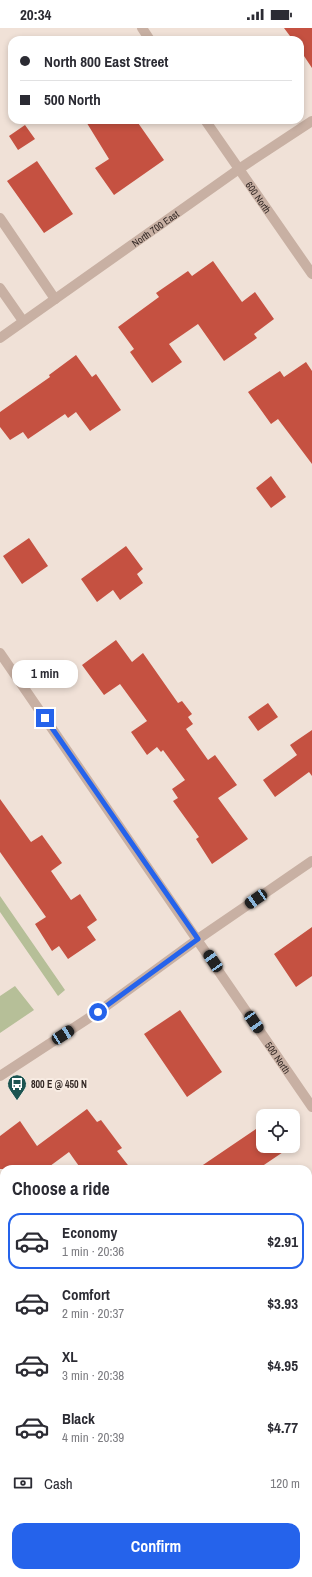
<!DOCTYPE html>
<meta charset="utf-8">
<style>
body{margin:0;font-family:"Archivo Narrow",sans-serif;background:#f2f2f3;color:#2b2b33;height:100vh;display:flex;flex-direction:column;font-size:15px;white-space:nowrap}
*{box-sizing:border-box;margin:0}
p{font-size:13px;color:#7c7c81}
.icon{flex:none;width:22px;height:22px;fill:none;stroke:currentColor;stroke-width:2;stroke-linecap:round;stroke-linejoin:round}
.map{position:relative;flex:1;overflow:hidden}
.panel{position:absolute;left:0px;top:1137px;width:312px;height:412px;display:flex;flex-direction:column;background:#fff;border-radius:12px 12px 0 0;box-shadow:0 2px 6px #0003}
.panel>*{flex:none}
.top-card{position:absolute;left:8px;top:8px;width:296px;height:88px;border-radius:12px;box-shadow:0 2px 6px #0003;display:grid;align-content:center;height:88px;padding:0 12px;background:#fff}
.buttons{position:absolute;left:256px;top:1081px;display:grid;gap:8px}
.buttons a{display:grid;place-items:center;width:44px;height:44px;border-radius:8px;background:#fff;box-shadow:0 2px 6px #0003;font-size:20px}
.end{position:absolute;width:18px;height:18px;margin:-9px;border:5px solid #2563eb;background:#fff;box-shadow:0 0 0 2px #fff}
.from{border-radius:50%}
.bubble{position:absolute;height:28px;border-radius:12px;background:#fff;box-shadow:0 2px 6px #0003;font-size:13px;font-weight:700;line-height:28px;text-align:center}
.car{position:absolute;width:12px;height:24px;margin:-12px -6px;border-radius:5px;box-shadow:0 0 3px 1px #0007;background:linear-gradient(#222 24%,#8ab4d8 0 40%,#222 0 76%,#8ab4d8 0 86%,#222 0)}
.top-card b{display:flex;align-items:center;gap:14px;height:38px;font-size:15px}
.top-card b+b{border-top:1px solid #e1e1e2}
.top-card i{width:10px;height:10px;background:#2b2b33}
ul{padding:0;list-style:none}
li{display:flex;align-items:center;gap:12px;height:56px;margin:0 8px 6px;padding:0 4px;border:2px solid transparent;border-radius:12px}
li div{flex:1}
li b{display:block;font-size:15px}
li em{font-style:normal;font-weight:700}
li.active{border-color:#2563eb}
li>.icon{width:36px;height:36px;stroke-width:1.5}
h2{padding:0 12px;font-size:18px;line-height:48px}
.pay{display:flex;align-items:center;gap:10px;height:44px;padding:0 12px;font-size:15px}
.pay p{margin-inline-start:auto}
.cta{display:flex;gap:8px;margin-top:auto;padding:8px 12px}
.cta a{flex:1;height:46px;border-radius:12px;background:#2563eb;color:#fff;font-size:16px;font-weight:700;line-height:46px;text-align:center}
.status{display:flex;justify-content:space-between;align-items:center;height:28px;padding:0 20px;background:#fff;direction:ltr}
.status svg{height:11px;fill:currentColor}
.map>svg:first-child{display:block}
</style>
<div class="status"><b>20:34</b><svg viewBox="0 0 49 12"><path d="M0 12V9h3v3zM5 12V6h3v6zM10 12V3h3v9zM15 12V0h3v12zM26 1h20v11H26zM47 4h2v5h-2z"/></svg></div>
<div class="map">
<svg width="312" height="1549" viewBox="0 0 312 1549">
<rect width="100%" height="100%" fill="#f0e1d7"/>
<path fill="#b6bf98" d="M0 868 65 962 58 968 0 884Z
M15 958 34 982 0 1005V968Z"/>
<path fill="#c55141" d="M284 0H312V40L300 22V12H293Z
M85 92H136L164 132 114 167 95 140 109 131Z
M25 97 35 111 18 122 9 108Z
M37 133 73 186 44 205 7 153Z
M213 233 242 274 255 264 274 291 254 306 257 310 224 333 198 296 169 316 182 334 152 355 130 324 134 321 118 299 159 269 156 265 188 243 192 248Z
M76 327 92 349 96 346 121 382 90 403 76 384 68 390 65 386 28 411 23 404 10 412 0 399V384L50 349 49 347Z
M306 334 312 343V436L278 391 271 396 248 364 280 343 284 349Z
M271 448 286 469 271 480 256 460Z
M29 510 48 538 22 556 3 528Z
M126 518 143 541 137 546 143 555 120 572 113 562 97 574 81 551Z
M116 612 132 634 143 625 178 675 182 673 192 686 188 689 193 696 186 701 208 732 215 727 237 757 218 770 248 811 212 836 196 811 199 809 173 773 178 770 172 761 185 752 163 722 161 724 157 719 147 727 131 704 147 693 120 656 104 667 82 637Z
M268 675 278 689 258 703 248 689Z
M312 702V748L309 744 275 769 263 752 297 727 290 717Z
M0 771 31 814 42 807 62 835 51 843 71 872 80 866 97 892 87 899 96 912 68 931 59 918 52 923 35 896 46 889 0 824Z
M312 899V948L296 959 274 926Z
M180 982 222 1044 187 1069 144 1006Z
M87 1081 97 1094 101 1092 122 1120 117 1123 131 1141H81L69 1124 46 1141H0V1108L20 1093 37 1118Z
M256 1101 263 1111V1118H292L258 1141H197Z"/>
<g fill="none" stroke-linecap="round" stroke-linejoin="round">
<g stroke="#c8b0a3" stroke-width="10">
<path d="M142 0 150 12"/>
<path id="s1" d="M205 92 312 246"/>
<path d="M0 190 55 271"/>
<path d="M0 260 23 293"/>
<path id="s2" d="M0 310 239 141 312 93"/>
<path id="s3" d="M0 625 312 1079"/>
<path d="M0 1048 98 984 198 911 312 833"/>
<path d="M308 1408 312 1405"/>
<path d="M104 1549 109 1545"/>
</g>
<path stroke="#755d56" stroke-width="10" d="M0 1460 4 1466
M58 1545 61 1549"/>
</g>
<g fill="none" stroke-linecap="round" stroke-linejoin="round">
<path stroke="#2563eb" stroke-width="5" d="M45 690 198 911 98 984"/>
</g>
<defs>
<g id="bus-pin" transform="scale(1)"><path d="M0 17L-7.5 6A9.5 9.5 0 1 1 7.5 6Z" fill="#1c5451" stroke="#f8ece3"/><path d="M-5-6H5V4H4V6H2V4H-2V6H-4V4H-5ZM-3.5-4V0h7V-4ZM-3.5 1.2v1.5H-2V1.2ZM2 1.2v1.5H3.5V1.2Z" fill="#fff"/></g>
</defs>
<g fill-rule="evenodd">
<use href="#bus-pin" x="17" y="1056"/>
</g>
<g text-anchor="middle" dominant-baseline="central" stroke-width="4" stroke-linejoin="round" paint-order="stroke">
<g font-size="10" fill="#332825" stroke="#f8ece3">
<text stroke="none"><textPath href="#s1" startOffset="94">600 North</textPath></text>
<text stroke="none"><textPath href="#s2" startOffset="190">North 700 East</textPath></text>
<text stroke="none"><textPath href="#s3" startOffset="491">500 North</textPath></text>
</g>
<g font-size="10" font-weight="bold" fill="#332825" stroke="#f8ece3" text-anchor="start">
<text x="31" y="1056">800 E @ 450 N</text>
</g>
</g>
</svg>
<div class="buttons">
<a><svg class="icon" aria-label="locate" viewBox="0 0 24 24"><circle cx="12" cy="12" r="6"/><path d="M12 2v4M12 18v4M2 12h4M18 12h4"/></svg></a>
</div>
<i class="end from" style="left:98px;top:984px"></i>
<i class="end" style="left:45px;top:690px"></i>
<div class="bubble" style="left:12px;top:632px;width:66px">1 min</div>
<i class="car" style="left:256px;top:871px;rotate:236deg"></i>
<i class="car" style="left:213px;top:933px;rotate:326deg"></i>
<i class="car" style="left:254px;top:994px;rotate:146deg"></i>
<i class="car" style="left:63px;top:1007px;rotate:57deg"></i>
<div class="top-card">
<b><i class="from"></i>North 800 East Street</b>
<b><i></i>500 North</b>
</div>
<section class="panel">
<h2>Choose a ride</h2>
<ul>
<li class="active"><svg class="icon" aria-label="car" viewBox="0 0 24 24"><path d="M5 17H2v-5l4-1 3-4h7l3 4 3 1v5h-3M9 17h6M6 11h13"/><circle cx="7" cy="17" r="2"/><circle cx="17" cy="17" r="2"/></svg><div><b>Economy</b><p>1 min · 20:36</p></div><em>$2.91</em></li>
<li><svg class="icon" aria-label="car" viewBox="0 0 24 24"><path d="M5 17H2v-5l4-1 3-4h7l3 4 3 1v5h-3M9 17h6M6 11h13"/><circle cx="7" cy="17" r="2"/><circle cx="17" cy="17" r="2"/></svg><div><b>Comfort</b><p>2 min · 20:37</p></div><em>$3.93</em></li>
<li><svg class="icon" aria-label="car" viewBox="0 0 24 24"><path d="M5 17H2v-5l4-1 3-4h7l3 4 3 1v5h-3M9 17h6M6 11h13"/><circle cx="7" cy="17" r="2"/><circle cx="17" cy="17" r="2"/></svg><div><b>XL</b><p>3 min · 20:38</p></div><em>$4.95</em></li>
<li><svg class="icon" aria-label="car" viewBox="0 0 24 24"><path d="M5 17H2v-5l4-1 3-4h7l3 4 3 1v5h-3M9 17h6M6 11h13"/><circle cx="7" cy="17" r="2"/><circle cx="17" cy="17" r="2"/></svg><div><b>Black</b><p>4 min · 20:39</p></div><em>$4.77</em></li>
</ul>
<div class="pay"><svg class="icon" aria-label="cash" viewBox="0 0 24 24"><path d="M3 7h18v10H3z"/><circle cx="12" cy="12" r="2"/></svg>Cash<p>120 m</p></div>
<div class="cta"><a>Confirm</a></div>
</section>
</div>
